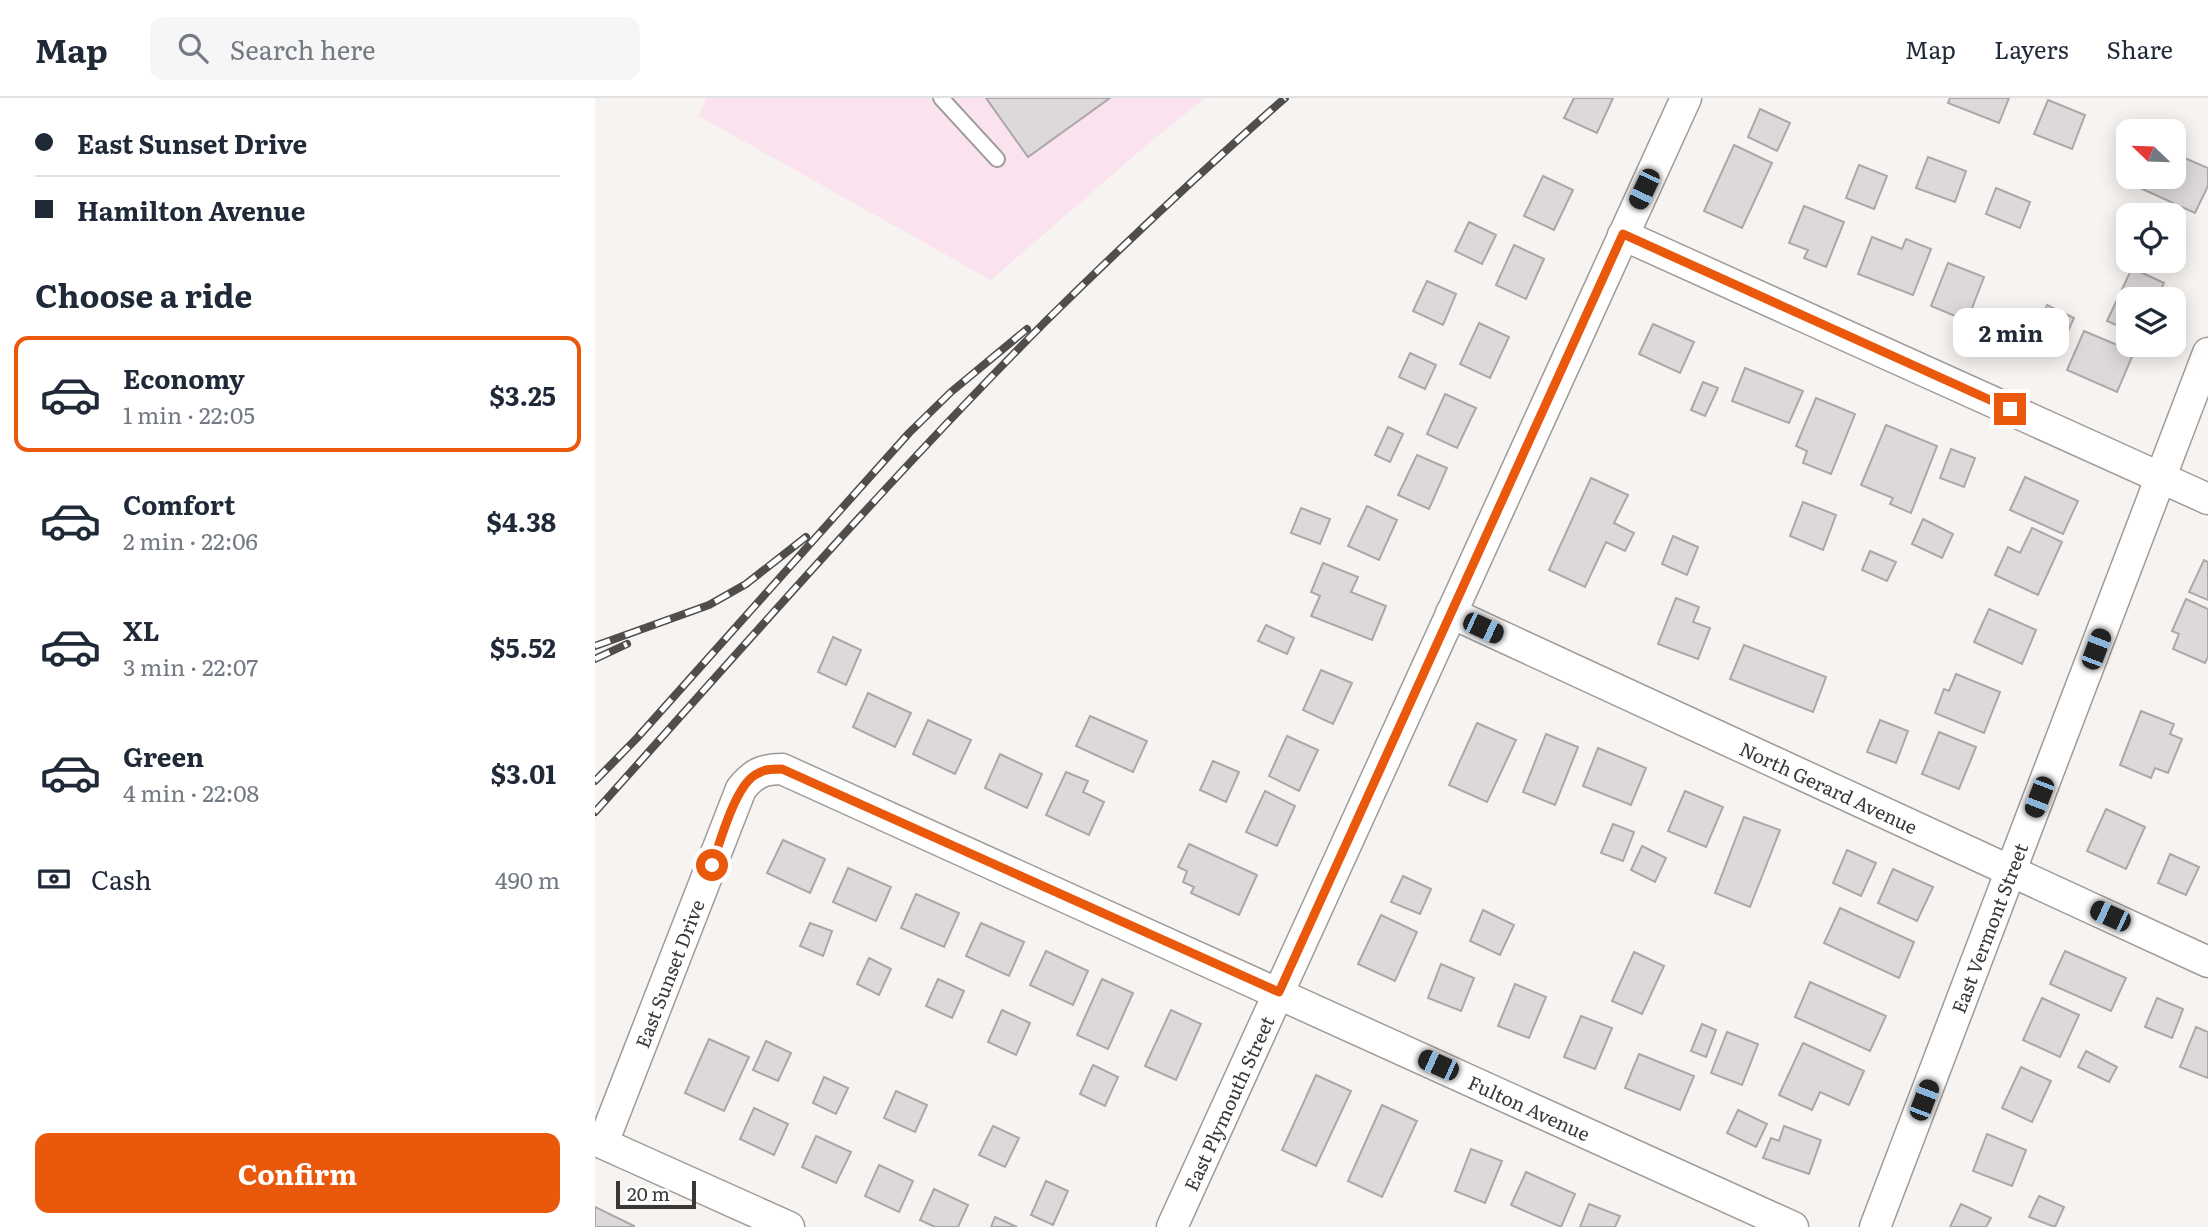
<!DOCTYPE html>
<meta charset="utf-8">
<style>
body{margin:0;font-family:Literata,serif;background:#f6f6f7;color:#1f2937;height:100vh;display:flex;flex-direction:column;font-size:26px;white-space:nowrap}
*{box-sizing:border-box;margin:0}
p{font-size:23px;color:#747a83}
.icon{flex:none;width:38px;height:38px;fill:none;stroke:currentColor;stroke-width:2;stroke-linecap:round;stroke-linejoin:round}
.map{position:relative;flex:1;overflow:hidden}
.details{display:flex;flex-direction:column;background:#fff;width:595px}
.details>*{flex:none}
.guide{display:grid;align-content:center;height:154px;padding:0 35px;background:#fff}
.needle{width:46px;rotate:293deg}
.buttons{position:absolute;left:1521px;top:21px;display:grid;gap:14px}
.buttons a{display:grid;place-items:center;width:70px;height:70px;border-radius:14px;background:#fff;box-shadow:0 4px 18px #0003;font-size:35px}
.scale{position:absolute;left:21px;bottom:18px;width:80px;box-sizing:border-box;padding-left:7px;border:4px solid #393837;border-top:0;font-size:19px;line-height:24px;white-space:nowrap;color:#393837;-webkit-text-stroke:5px #fff;paint-order:stroke}
.end{position:absolute;width:32px;height:32px;margin:-16px;border:9px solid #ea580c;background:#fff;box-shadow:0 0 0 4px #fff}
.from{border-radius:50%}
.bubble{position:absolute;height:49px;border-radius:14px;background:#fff;box-shadow:0 4px 18px #0003;font-size:23px;font-weight:700;line-height:49px;text-align:center}
.car{position:absolute;width:21px;height:42px;margin:-21px -10px;border-radius:9px;box-shadow:0 0 5px 2px #0007;background:linear-gradient(#222 24%,#8ab4d8 0 40%,#222 0 76%,#8ab4d8 0 86%,#222 0)}
.guide b{display:flex;align-items:center;gap:24px;height:66px;font-size:26px}
.guide b+b{border-top:2px solid #e0e1e3}
.guide i{width:18px;height:18px;background:#1f2937}
ul{padding:0;list-style:none}
li{display:flex;align-items:center;gap:21px;height:116px;margin:0 14px 10px;padding:0 21px;border:4px solid transparent;border-radius:14px}
li div{flex:1}
li b{display:block;font-size:26px}
li em{font-style:normal;font-weight:700}
li.current{border-color:#ea580c}
li>.icon{width:63px;height:63px;stroke-width:1.5}
h2{padding:0 35px;font-size:32px;line-height:84px}
.pay{display:flex;align-items:center;gap:18px;height:77px;padding:0 35px;font-size:26px}
.pay p{margin-inline-start:auto}
.primary-button{display:flex;gap:14px;margin-top:auto;padding:14px 35px}
.primary-button a{flex:1;height:80px;border-radius:14px;background:#ea580c;color:#fff;font-size:28px;font-weight:700;line-height:80px;text-align:center}
header{display:flex;align-items:center;gap:42px;box-sizing:border-box;height:98px;padding:0 35px;background:#fff;border-bottom:2px solid #e0e1e3}
header strong{font-size:33px}
nav{display:flex;gap:38px;margin-inline-start:auto;font-size:24px}
.search{width:490px;height:63px;background:#f6f6f7;display:flex;align-items:center;gap:18px;box-sizing:border-box;padding:0 24px;border-radius:14px;color:#747a83;font-size:26px}
main{display:flex;flex:1;min-height:0}
.map>svg:first-child{display:block}
</style>
<header>
<strong>Map</strong>
<div class="search"><svg class="icon" aria-label="search" viewBox="0 0 24 24"><circle cx="10" cy="10" r="6"/><path d="M15 15l6 6"/></svg>Search here</div>
<nav><a>Map</a><a>Layers</a><a>Share</a></nav>
</header>
<main>
<section class="details">
<div class="guide">
<b><i class="from"></i>East Sunset Drive</b>
<b><i></i>Hamilton Avenue</b>
</div>
<h2>Choose a ride</h2>
<ul>
<li class="current"><svg class="icon" aria-label="car" viewBox="0 0 24 24"><path d="M5 17H2v-5l4-1 3-4h7l3 4 3 1v5h-3M9 17h6M6 11h13"/><circle cx="7" cy="17" r="2"/><circle cx="17" cy="17" r="2"/></svg><div><b>Economy</b><p>1 min · 22:05</p></div><em>$3.25</em></li>
<li><svg class="icon" aria-label="car" viewBox="0 0 24 24"><path d="M5 17H2v-5l4-1 3-4h7l3 4 3 1v5h-3M9 17h6M6 11h13"/><circle cx="7" cy="17" r="2"/><circle cx="17" cy="17" r="2"/></svg><div><b>Comfort</b><p>2 min · 22:06</p></div><em>$4.38</em></li>
<li><svg class="icon" aria-label="car" viewBox="0 0 24 24"><path d="M5 17H2v-5l4-1 3-4h7l3 4 3 1v5h-3M9 17h6M6 11h13"/><circle cx="7" cy="17" r="2"/><circle cx="17" cy="17" r="2"/></svg><div><b>XL</b><p>3 min · 22:07</p></div><em>$5.52</em></li>
<li><svg class="icon" aria-label="car" viewBox="0 0 24 24"><path d="M5 17H2v-5l4-1 3-4h7l3 4 3 1v5h-3M9 17h6M6 11h13"/><circle cx="7" cy="17" r="2"/><circle cx="17" cy="17" r="2"/></svg><div><b>Green</b><p>4 min · 22:08</p></div><em>$3.01</em></li>
</ul>
<div class="pay"><svg class="icon" aria-label="cash" viewBox="0 0 24 24"><path d="M3 7h18v10H3z"/><circle cx="12" cy="12" r="2"/></svg>Cash<p>490 m</p></div>
<div class="primary-button"><a>Confirm</a></div>
</section>
<div class="map">
<svg width="1613" height="1129" viewBox="0 0 1613 1129">
<rect width="100%" height="100%" fill="#f6f3f0"/>
<path fill="#fae2ee" d="M111 0H610L555 44 396 182 104 18Z"/>
<path fill="#ddd9da" stroke="#aca7a9" stroke-width="2" d="M391 0H515L433 59Z
M979 0H1018L1002 35 969 20Z
M1355 0H1414L1404 25 1353 5Z
M1453 2 1490 17 1477 51 1439 36Z
M1165 11 1195 25 1182 53 1153 39Z
M1139 47 1177 65 1147 130 1109 113Z
M1578 55 1613 70V88L1600 115 1545 90 1550 79H1578Z
M1333 59 1371 73 1360 104 1321 90Z
M1264 67 1292 78 1279 111 1251 100Z
M948 78 978 92 959 132 929 118Z
M1401 90 1435 104 1425 130 1391 116Z
M1209 108 1249 124 1231 169 1209 160 1213 152 1194 145Z
M874 124 901 137 887 166 860 153Z
M1277 139 1307 151 1311 141 1336 151 1318 197 1263 176Z
M919 147 949 161 931 201 901 187Z
M1353 165 1389 179 1372 223 1336 208Z
M1537 170 1569 185 1561 201H1533V232L1512 223Z
M832 183 861 196 848 227 818 213Z
M1452 207 1479 220 1465 251 1438 238Z
M884 225 914 239 895 280 865 266Z
M1058 226 1099 244 1085 275 1044 256Z
M1489 233 1539 254 1522 294 1472 272Z
M815 255 841 267 830 291 804 279Z
M1150 270 1208 293 1194 325 1137 303Z
M1108 284 1123 290 1110 318 1096 312Z
M850 296 881 310 862 350 832 336Z
M1221 300 1260 316 1236 376 1208 365 1212 353 1201 348Z
M1291 327 1342 348 1316 415 1295 406 1298 400 1266 387Z
M793 329 808 336 795 364 780 357Z
M1356 351 1380 360 1369 389 1345 380Z
M822 357 852 370 834 411 803 397Z
M1430 379 1483 403 1468 436 1415 412Z
M996 380 1033 397 1019 425 1039 435 1030 453 1011 444 990 489 954 472Z
M1208 404 1241 417 1228 452 1195 438Z
M772 408 802 422 784 462 753 448Z
M706 410 735 421 725 446 696 435Z
M1328 421 1358 436 1347 460 1317 446Z
M1437 430 1467 444 1443 497 1400 477 1413 449 1425 455Z
M1078 438 1103 449 1092 477 1067 466Z
M1275 453 1301 464 1292 483 1267 472Z
M1609 462 1613 464V502L1594 494Z
M728 465 763 479 756 494 791 508 777 542 716 518 725 498 716 494Z
M1081 500 1104 509 1098 524 1115 530 1103 561 1063 546Z
M1591 501 1613 511V559L1610 565 1578 551 1584 536 1577 533Z
M1394 511 1441 532 1427 566 1379 544Z
M671 527 699 540 692 556 663 543Z
M238 539 266 552 251 587 223 574Z
M1149 547 1231 579 1218 614 1135 581Z
M726 572 757 585 738 626 708 612Z
M1361 576 1405 594 1389 635 1340 615 1349 591 1354 593Z
M273 595 316 615 300 649 258 629Z
M1546 613 1579 626 1575 636 1587 641 1573 675 1560 670 1556 680 1525 667Z
M495 618 552 643 538 674 481 648Z
M333 622 376 642 360 676 318 656Z
M1285 622 1313 633 1301 665 1272 654Z
M882 625 921 642 892 704 854 687Z
M1344 634 1381 649 1364 691 1327 676Z
M951 636 983 649 960 707 928 694Z
M692 638 723 652 704 693 674 678Z
M1003 650 1051 670 1036 707 988 688Z
M405 656 447 676 432 710 390 690Z
M618 663 644 674 631 704 605 692Z
M471 674 493 683 488 694 509 704 494 737 451 717Z
M670 693 700 708 682 748 651 734Z
M1090 693 1128 709 1111 749 1073 733Z
M1511 711 1550 729 1531 771 1492 753Z
M1149 719 1185 732 1155 809 1120 795Z
M1018 726 1039 734 1028 763 1006 755Z
M188 742 230 761 215 795 172 775Z
M594 746 662 777 644 817 596 795 599 789 588 784 592 773 583 769Z
M1047 748 1071 760 1060 784 1036 772Z
M1252 752 1281 765 1266 798 1238 785Z
M1575 756 1604 769 1591 797 1563 785Z
M253 770 296 789 281 823 238 804Z
M1298 771 1338 789 1322 823 1283 805Z
M808 778 836 791 825 816 796 804Z
M321 796 364 815 349 849 306 830Z
M1245 810 1319 844 1304 880 1229 845Z
M888 812 919 827 905 857 875 843Z
M786 817 822 834 800 883 763 866Z
M215 825 237 833 228 858 205 848Z
M386 825 429 844 414 878 371 858Z
M451 853 493 873 478 907 435 887Z
M1470 853 1531 880 1516 913 1455 886Z
M1039 854 1069 868 1047 916 1017 903Z
M274 860 296 871 284 897 262 886Z
M846 866 879 880 866 913 833 900Z
M343 881 369 893 357 920 331 908Z
M507 881 538 895 513 951 482 937Z
M1215 884 1291 918 1275 953 1200 919Z
M920 886 951 899 934 940 903 928Z
M1447 900 1484 917 1465 959 1428 942Z
M1562 900 1588 911 1577 940 1550 929Z
M407 912 435 925 421 957 393 944Z
M576 912 606 926 581 982 550 968Z
M986 918 1017 930 1000 971 969 959Z
M1107 926 1121 932 1111 959 1096 953Z
M1601 929 1613 934V980L1585 969Z
M1132 934 1163 946 1147 987 1116 975Z
M114 941 154 959 129 1013 90 995Z
M171 943 196 955 183 983 158 972Z
M1208 945 1269 973 1254 1007 1225 994 1217 1012 1184 997Z
M1491 953 1522 969 1514 984 1483 969Z
M1044 956 1099 978 1085 1012 1030 990Z
M498 967 523 979 510 1008 485 996Z
M1426 969 1456 983 1437 1024 1407 1010Z
M721 977 756 993 721 1068 687 1052Z
M229 979 253 990 241 1016 218 1005Z
M301 993 332 1007 320 1034 289 1020Z
M787 1007 822 1023 787 1099 753 1083Z
M159 1010 193 1026 179 1057 145 1041Z
M1143 1012 1172 1026 1161 1049 1132 1035Z
M398 1028 424 1040 410 1069 384 1057Z
M1189 1028 1226 1042 1214 1076 1168 1060 1176 1040 1184 1043Z
M1392 1036 1431 1052 1417 1088 1378 1073Z
M221 1038 256 1054 241 1085 207 1069Z
M876 1051 907 1063 890 1105 860 1093Z
M284 1067 318 1083 304 1114 270 1098Z
M931 1074 980 1096 966 1129 916 1107Z
M451 1083 473 1093 458 1127 436 1117Z
M339 1091 373 1107 363 1129H340L325 1122Z
M1444 1098 1469 1109 1460 1129 1434 1119Z
M994 1106 1025 1118 1020 1129H985Z
M1366 1106 1396 1120 1391 1129H1355Z
M0 1109 39 1128V1129H0Z
M400 1119 422 1129H396Z"/>
<g fill="none" stroke-linecap="round" stroke-linejoin="round">
<g stroke="#9e9b98" stroke-width="18">
<path id="lane" d="M346 0 402 61"/>
</g>
<g stroke="#9e9b98" stroke-width="33">
<g id="street">
<path d="M1028 137 1613 401"/>
<path id="s1" d="M856 515 1613 864"/>
<path d="M0 1042 194 1129"/>
<path id="s2" d="M8 1045 146 691C158 676 167 671 187 671L1198 1129"/>
<path id="s3" d="M577 1129 1091 0"/>
<path id="s4" d="M1280 1129 1613 255"/>
</g>
</g>
<use href="#lane" stroke="#fff" stroke-width="14"/>
<use href="#street" stroke="#fff" stroke-width="30"/>
<g stroke="#4f4e4d" stroke-width="8">
<path id="rail" d="M0 548 114 507 151 486 211 439
M0 561 32 546
M0 683 42 640 314 335 356 294 432 231
M0 714C148 549 294 381 450 224 528 147 608 72 690 0"/>
</g>
<use href="#rail" stroke="#fff" stroke-width="5" stroke-dasharray="16" stroke-linecap="butt"/>
</g>
<g fill="none" stroke-linecap="round" stroke-linejoin="round">
<path stroke="#ea580c" stroke-width="9" d="M117 767C125 744 140 689 160 677 169 671 176 671 187 671L684 894 1028 136 1415 311"/>
</g>
<g text-anchor="middle" dominant-baseline="central" stroke-width="5" stroke-linejoin="round" paint-order="stroke">
<g font-size="19" fill="#393837" stroke="#fff">
<text stroke="none"><textPath href="#s1" startOffset="416">North Gerard Avenue</textPath></text>
<text stroke="none"><textPath href="#s4" startOffset="320">East Vermont Street</textPath></text>
<text stroke="none"><textPath href="#s2" startOffset="182">East Sunset Drive</textPath></text>
<text stroke="none"><textPath href="#s3" startOffset="136">East Plymouth Street</textPath></text>
<text stroke="none"><textPath href="#s2" startOffset="1248">Fulton Avenue</textPath></text>
</g>
</g>
</svg>
<div class="buttons">
<a><svg class="needle" viewBox="-14 -14 28 28"><path d="M0-13l5 13h-10z" fill="#e53935"/><path d="M0 13l5-13h-10z" fill="#747a83"/></svg></a>
<a><svg class="icon" aria-label="locate" viewBox="0 0 24 24"><circle cx="12" cy="12" r="6"/><path d="M12 2v4M12 18v4M2 12h4M18 12h4"/></svg></a>
<a><svg class="icon" aria-label="layers" viewBox="0 0 24 24"><path d="M12 4l9 5-9 5-9-5zM3 14l9 5 9-5"/></svg></a>
</div>
<div class="scale">20 m</div>
<i class="end from" style="left:117px;top:767px"></i>
<i class="end" style="left:1415px;top:311px"></i>
<div class="bubble" style="left:1358px;top:210px;width:116px">2 min</div>
<i class="car" style="left:1049px;top:91px;rotate:205deg"></i>
<i class="car" style="left:888px;top:530px;rotate:115deg"></i>
<i class="car" style="left:1501px;top:551px;rotate:21deg"></i>
<i class="car" style="left:1444px;top:699px;rotate:201deg"></i>
<i class="car" style="left:1515px;top:818px;rotate:295deg"></i>
<i class="car" style="left:843px;top:967px;rotate:294deg"></i>
<i class="car" style="left:1329px;top:1002px;rotate:21deg"></i>
</div>
</main>
